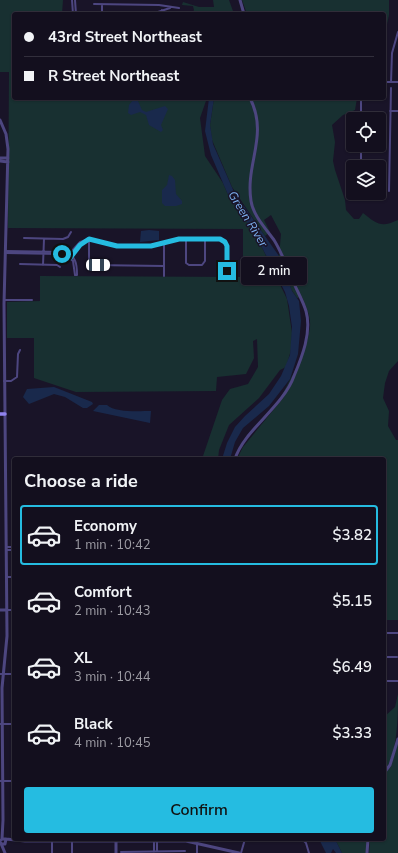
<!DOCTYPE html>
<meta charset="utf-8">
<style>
body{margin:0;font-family:"Nunito Sans",sans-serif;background:#201d2b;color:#f1f3f6;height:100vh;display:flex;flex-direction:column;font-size:15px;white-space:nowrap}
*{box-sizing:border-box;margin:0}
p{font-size:13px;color:#9d9ca4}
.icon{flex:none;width:22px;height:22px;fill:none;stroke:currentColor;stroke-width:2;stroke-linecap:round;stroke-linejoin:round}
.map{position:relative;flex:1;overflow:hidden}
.details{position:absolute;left:12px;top:457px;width:374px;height:384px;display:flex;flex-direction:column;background:#130f1e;border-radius:4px;box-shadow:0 1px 3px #0004,0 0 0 1px #322f3c}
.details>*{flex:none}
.top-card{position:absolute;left:12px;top:12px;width:374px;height:88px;border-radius:4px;box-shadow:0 1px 3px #0004,0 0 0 1px #322f3c;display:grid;align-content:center;height:88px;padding:0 12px;background:#130f1e}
.tools{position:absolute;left:346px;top:112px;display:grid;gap:8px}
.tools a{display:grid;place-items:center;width:40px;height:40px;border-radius:4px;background:#130f1e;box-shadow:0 1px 3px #0004,0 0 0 1px #322f3c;font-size:20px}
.end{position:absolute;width:18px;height:18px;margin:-9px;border:5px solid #25bce1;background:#111;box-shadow:0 0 0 2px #111}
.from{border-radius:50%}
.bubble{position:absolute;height:28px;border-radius:4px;background:#130f1e;box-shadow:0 1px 3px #0004,0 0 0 1px #322f3c;font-size:13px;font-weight:600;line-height:28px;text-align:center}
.car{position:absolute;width:12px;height:24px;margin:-12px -6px;border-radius:5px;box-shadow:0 0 3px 1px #0007;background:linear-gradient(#fff 24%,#345 0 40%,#fff 0 76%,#345 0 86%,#fff 0)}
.top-card b{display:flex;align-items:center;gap:14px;height:38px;font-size:15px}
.top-card b+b{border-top:1px solid #322f3c}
.top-card i{width:10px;height:10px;background:#f1f3f6}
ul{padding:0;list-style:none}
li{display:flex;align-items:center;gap:12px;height:60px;margin:0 8px 6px;padding:0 4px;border:2px solid transparent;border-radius:4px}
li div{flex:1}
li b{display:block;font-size:15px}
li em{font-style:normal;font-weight:600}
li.on{border-color:#25bce1}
li>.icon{width:36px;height:36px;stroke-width:1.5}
h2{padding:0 12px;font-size:18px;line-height:48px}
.primary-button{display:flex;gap:8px;margin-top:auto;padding:8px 12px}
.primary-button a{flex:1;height:46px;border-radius:4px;background:#25bce1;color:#111;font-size:16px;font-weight:600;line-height:46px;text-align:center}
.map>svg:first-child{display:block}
</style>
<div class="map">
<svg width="398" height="853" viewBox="0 0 398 853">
<rect width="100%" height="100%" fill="#191428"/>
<path fill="#183031" d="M0 0H63L62 14H14V98H207L200 118 205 156 223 183 229 197 252 227 287 299 292 333 291 350 286 367 280 370 259 398 229 425 219 450 218 459H202L222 400 230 389 248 384 258 367 257 339 253 341 254 358 246 374 217 377 216 391 76 392 34 378V338H7V302L40 301V276L243 277V229L8 228 9 72H0Z
M213 0H229L234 14H192L194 10 193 6 182 5 183 2 199 7H214Z
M242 0H389V15L384 38V14H247Z
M214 98H357L355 110 343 115 332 125 335 142 333 161 335 170 345 200 346 210 354 219H359L363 213C377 224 381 228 398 220V361L389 371 385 383 383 398 389 411 388 426 396 440H398V620H384V459H237L243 447 284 397H281C292 375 307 352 310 327 311 317 306 306 302 297L297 298 291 289 279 256 281 234 271 215 264 220 270 232 265 236 232 187 212 140 210 125Z
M398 694C398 715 398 755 384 771V717L395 707Z
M398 742V853H369L370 839H384V775L391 766Z
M335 839H367L366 853H342Z"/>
<path fill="#19294c" d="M209 98H214L210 125 213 144 234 192 279 256 292 291 299 301 301 321 298 354 290 379 269 406 243 428 235 442 230 459H222L227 443 235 427 245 416 269 394 281 376 290 355 292 327 289 306 285 292 255 234 229 197 211 155 205 131Z
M133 100 138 101 142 110 146 112 165 106 168 109 161 125 163 130 161 132 149 125 146 115 140 112 131 115 128 113 129 105Z
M169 175 172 176 175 180 176 194 182 201V204L176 206H165L162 203V190L167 185Z
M149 230 159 231V240L140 242 141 231Z
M54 387 92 402 93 404 87 408H83L65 397 54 394 29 404 23 397 27 389Z
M99 405H107C115 413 140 411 151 411L150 423 93 411Z
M319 839H335L342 853H336L333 849 331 853H326Z"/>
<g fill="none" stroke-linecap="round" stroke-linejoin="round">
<path stroke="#4d4680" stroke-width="2" d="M72 0 73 14
M75 0 76 14
M94 4 159 5 179 8
M102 14V5
M152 14 170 8
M163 14 162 10 165 14
M384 82H398
M391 82 392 53 398 32
M361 98V119
M390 111H398
M361 167V145
M389 191 391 88
M361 193V196
M24 238 63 239 68 237 71 232
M186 239V263L189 265H202L205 261V239
M164 243V276
M5 253 60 254 67 256 73 261 75 275H77C77 264 76 256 65 252L5 251
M69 254 80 242 89 239 80 245 72 255
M20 264 57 265 60 267
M43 265 44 239
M164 266 92 265 89 262V239L117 246H151L179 239H220L225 242 227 246V276
M4 300H32
M4 381H11L17 377 18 354 20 350
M6 547H14
M6 550H14
M7 577H14
M7 610H14
M384 633H398
M384 657H397
M0 674H14
M384 681H398
M0 724H14
M0 781H14
M302 839 306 843 309 853
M52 841V853
M72 841V853
M154 841V852
M157 841V851
M121 852 185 851
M197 853V843
M241 853 245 839"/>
<path stroke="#4d4680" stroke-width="3" d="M240 0 244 14
M0 120 6 134 8 149 4 304 7 636 2 688 3 820 2 839
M0 158H8
M0 161 8 162
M235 459C244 430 283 407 294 376 302 357 312 332 306 311 303 301 297 291 293 281 287 267 282 253 274 240 266 229 253 215 251 201 245 163 269 136 250 98
M0 610H7
M384 773 390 765 398 739
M6 839 25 841H186L239 853
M116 839V853
M1 844H5L6 839H2L0 841 5 853
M367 853 368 839"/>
<path stroke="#9083ee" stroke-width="3.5" d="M0 414H5"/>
</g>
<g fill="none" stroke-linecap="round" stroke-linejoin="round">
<path stroke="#25bce1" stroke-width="5" d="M62 254 70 258 80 245 89 239 117 246H151L179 239H220L225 242 227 246V271"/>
</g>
<g text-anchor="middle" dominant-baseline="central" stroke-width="3" stroke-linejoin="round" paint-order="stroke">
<g font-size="12" font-style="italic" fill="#7baeed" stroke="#191428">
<text transform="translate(248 219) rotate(58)">Green River</text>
</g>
</g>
</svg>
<div class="tools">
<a><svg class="icon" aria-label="locate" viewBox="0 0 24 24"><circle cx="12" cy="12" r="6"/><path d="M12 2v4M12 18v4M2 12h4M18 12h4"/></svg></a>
<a><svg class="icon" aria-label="layers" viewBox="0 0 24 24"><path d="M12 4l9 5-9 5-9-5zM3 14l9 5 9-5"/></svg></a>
</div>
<i class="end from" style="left:62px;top:254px"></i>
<i class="end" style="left:227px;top:271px"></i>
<div class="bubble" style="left:241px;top:257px;width:66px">2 min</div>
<i class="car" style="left:98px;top:265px;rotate:90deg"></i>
<div class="top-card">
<b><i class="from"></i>43rd Street Northeast</b>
<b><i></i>R Street Northeast</b>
</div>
<section class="details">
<h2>Choose a ride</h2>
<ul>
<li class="on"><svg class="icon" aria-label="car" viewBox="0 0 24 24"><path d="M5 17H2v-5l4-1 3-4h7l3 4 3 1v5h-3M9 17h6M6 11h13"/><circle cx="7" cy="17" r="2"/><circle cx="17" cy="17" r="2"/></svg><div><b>Economy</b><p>1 min · 10:42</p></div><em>$3.82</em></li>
<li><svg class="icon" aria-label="car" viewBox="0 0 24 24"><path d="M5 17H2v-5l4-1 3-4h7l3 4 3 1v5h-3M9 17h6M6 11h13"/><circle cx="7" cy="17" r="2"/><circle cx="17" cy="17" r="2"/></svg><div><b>Comfort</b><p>2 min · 10:43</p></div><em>$5.15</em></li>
<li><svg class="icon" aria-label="car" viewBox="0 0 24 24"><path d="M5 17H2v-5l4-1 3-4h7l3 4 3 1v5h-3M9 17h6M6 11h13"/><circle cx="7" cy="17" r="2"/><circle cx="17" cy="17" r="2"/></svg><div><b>XL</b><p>3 min · 10:44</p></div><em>$6.49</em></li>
<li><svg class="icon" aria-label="car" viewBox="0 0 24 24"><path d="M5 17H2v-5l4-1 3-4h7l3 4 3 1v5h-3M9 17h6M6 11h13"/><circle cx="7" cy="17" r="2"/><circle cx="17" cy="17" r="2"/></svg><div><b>Black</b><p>4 min · 10:45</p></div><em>$3.33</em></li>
</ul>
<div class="primary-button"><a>Confirm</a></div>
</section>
</div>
